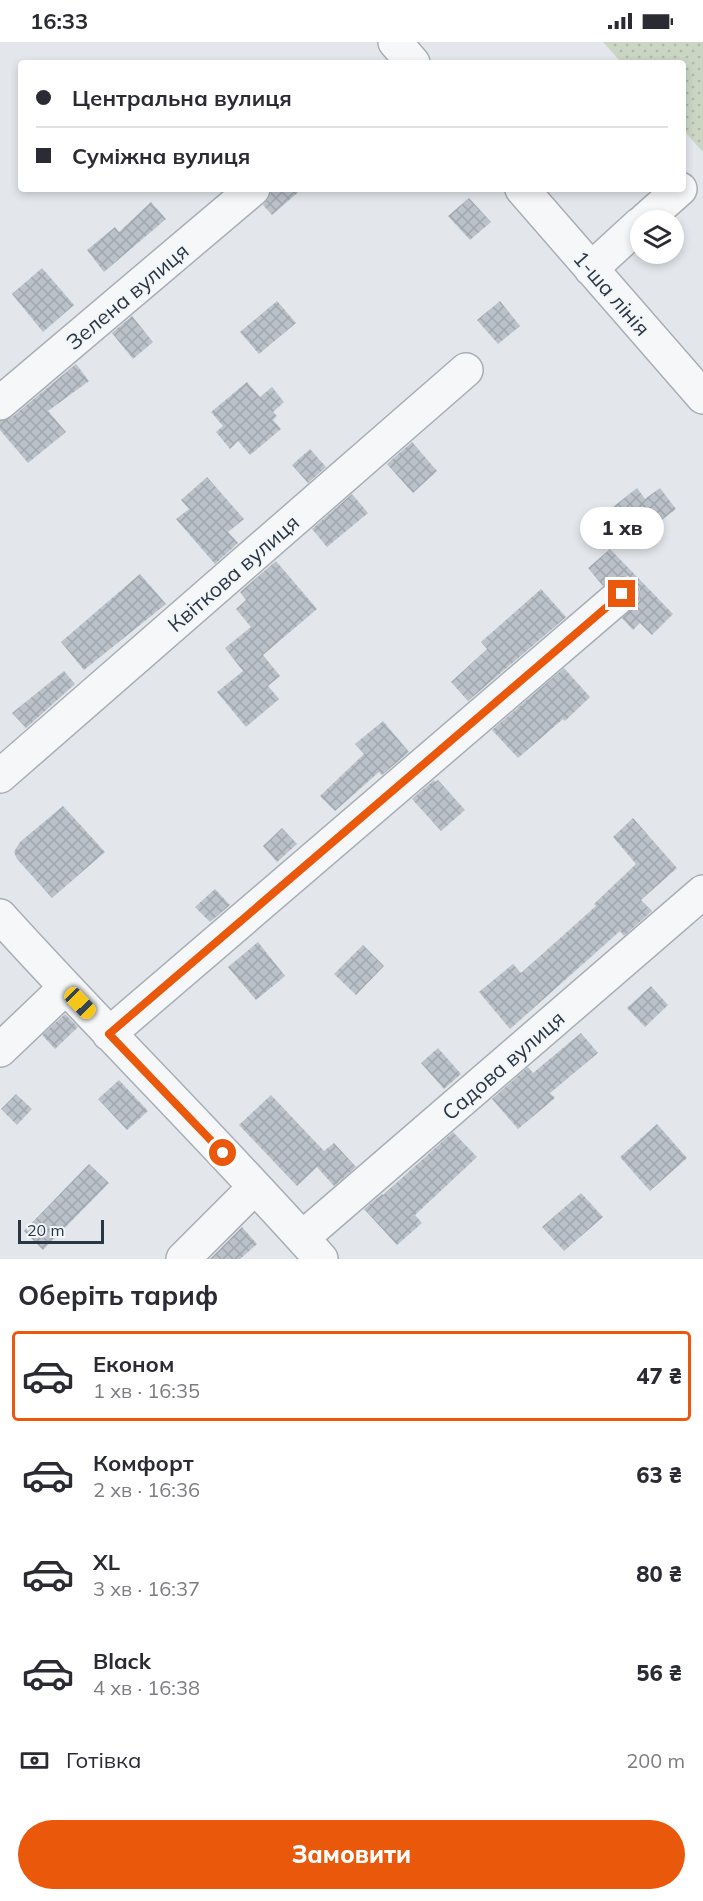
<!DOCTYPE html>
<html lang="uk">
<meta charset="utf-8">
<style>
body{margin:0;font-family:Mulish,sans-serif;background:#f7f7f7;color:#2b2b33;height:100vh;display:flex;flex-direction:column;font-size:22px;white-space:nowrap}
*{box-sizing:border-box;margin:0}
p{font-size:20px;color:#7c7c81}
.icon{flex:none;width:33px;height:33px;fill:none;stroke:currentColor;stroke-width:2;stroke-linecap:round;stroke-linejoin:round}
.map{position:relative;height:1217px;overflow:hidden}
.details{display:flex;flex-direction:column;background:#fff;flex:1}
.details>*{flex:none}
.banner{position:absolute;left:18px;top:18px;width:668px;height:132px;border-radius:6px;box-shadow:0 3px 9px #0003;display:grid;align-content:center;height:132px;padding:0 18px;background:#fff}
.controls{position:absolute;left:630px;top:168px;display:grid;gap:12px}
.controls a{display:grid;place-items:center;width:54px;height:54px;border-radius:50%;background:#fff;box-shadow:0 3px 9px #0003;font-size:30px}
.scale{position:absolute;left:18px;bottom:15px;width:86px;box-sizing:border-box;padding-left:6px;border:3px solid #2a3644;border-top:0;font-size:16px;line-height:21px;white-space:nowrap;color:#2a3644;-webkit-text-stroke:4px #f3f6f8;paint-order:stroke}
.end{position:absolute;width:27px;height:27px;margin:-14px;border:8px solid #ea580c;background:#fff;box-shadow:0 0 0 3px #fff}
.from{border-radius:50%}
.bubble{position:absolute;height:42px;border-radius:21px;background:#fff;box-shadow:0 3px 9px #0003;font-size:20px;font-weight:800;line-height:42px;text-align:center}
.car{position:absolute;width:18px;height:36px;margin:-18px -9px;border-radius:8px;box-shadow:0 0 4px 2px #0007;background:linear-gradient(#f5c518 24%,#345 0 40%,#f5c518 0 76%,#345 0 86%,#f5c518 0)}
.banner b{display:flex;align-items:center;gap:21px;height:57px;font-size:22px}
.banner b+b{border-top:2px solid #e1e1e2}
.banner i{width:15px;height:15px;background:#2b2b33}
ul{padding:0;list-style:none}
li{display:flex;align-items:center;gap:18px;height:90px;margin:0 12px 9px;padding:0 6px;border:3px solid transparent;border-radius:6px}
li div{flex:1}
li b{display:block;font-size:22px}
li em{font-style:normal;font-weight:800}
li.active{border-color:#ea580c}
li>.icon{width:54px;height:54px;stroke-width:1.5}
h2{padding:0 18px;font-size:27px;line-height:72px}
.pay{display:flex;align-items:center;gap:15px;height:66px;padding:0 18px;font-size:22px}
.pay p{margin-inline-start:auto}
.button{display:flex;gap:12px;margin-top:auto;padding:12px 18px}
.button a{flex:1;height:69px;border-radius:36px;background:#ea580c;color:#fff;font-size:24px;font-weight:800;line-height:69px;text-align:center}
.status{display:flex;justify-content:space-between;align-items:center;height:42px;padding:0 30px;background:#fff;direction:ltr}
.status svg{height:16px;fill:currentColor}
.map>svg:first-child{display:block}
</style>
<div class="status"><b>16:33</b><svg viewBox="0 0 49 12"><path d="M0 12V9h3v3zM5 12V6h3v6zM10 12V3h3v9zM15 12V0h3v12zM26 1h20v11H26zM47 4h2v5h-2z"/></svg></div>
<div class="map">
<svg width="703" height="1217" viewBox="0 0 703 1217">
<defs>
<pattern id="grass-dots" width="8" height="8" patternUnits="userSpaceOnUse" patternTransform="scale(1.5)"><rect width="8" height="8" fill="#cad5c4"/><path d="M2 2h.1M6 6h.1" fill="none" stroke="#aeb7aa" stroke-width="1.8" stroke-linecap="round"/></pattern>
<pattern id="building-cross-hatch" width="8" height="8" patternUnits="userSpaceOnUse" patternTransform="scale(1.5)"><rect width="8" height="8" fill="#bac1c9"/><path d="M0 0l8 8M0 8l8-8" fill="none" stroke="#a0a6ae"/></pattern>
</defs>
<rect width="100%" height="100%" fill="#e3e7eb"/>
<path fill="url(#grass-dots)" d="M603 0H703V110L683 88 682 21H622Z"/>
<path fill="url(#building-cross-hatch)" d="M271 147H302L272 173 263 163 270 154Z
M469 156 491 180 470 198 448 174Z
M151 160 166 177 104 230 87 208 115 185 119 190Z
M42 226 74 263 43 290 12 252Z
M277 259 296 281 259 312 240 290Z
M500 259 520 284 498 302 477 278Z
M132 274 153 300 133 317 112 291Z
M76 322 89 339 48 369 66 390 28 421 0 388V379L12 375Z
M247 340 260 355 272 345 284 360 273 370 277 374 273 378 281 387 250 413 238 399 230 407 216 390 223 384 211 370Z
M412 400 437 429 413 451 387 422Z
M310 407 326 425 308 441 292 423Z
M207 435 244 477 228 490 238 501 215 522 176 477 189 467 181 458Z
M637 446 645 457 660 446 676 467 637 497 613 465Z
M352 452 368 471 327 505 312 487Z
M610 507 673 572 652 593 640 581 633 588 622 576 639 559 640 548 636 539 628 534H619L603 544 588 526Z
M276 519 317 567 263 613 280 634 268 644 279 657 246 685 217 650 243 629 225 606 251 585 236 567 246 558 240 550Z
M140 532 166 562 84 628 61 600Z
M541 547 566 575 468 659 451 640 487 607 481 600Z
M564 626 590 655 565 679 563 677 518 716 492 688Z
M64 629 75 642 26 686 12 671Z
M383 679 409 710 382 733 379 730 335 769 320 754 364 712 355 702Z
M434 738 435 740 438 738 465 768 441 789 412 757Z
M63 764 105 810 52 856 17 817 14 810 20 800Z
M633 776 677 826 641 858 652 869 624 894 620 889 510 987 479 950 513 922 521 931 596 864 594 862 636 822 613 795Z
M282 786 297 802 277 820 263 804Z
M215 847 230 863 210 880 195 865Z
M258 900 285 934 256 958 228 925Z
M363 903 384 924 356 953 334 932Z
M651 944 668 963 645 985 627 966Z
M65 972 78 985 55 1007 42 993Z
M581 991 598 1011 550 1051 555 1056 518 1087 492 1057 528 1025 533 1031Z
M438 1006 461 1032 444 1047 421 1021Z
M119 1038 148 1069 127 1088 98 1057Z
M16 1052 32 1067 17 1083 1 1067Z
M271 1053 324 1109 334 1101 356 1125 334 1144 317 1125 297 1144 239 1083Z
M657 1082 687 1116 650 1149 620 1115Z
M453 1090 477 1115 415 1173 422 1181 397 1203 364 1167 382 1152 383 1153Z
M89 1122 109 1141 43 1208 24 1189Z
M581 1151 603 1175 564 1209 542 1185Z
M242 1185 257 1202 240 1217H210Z"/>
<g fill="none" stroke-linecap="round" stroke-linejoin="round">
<g stroke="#a8aeb6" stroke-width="36">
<path id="minor" d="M395 0 413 21
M522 147 703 355
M645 178 680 147
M591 227 640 182
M0 361 253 147
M0 734 466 328
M0 874C105 990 217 1100 321 1217
M109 992 622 552
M0 1008 65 946
M302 1196 703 850
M183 1217 255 1145"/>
</g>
<use href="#minor" stroke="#f6f7f9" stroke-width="33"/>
</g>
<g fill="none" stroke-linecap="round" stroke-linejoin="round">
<path stroke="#ea580c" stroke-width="8" d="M223 1111 109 992 622 552"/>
</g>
<g text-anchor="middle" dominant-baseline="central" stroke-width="4.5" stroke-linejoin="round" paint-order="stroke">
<g font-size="21" fill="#2a3644" stroke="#f3f6f8">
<text transform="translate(612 251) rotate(49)">1-ша лінія</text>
<text transform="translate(127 254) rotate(-40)">Зелена вулиця</text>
<text transform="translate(233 531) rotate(-41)">Квіткова вулиця</text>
<text transform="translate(503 1023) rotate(-41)">Садова вулиця</text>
</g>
</g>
</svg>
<div class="controls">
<a><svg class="icon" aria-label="layers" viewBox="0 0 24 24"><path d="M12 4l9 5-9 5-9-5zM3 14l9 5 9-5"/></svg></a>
</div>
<div class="scale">20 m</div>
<i class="end from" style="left:223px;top:1111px"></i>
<i class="end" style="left:622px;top:552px"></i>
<div class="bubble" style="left:580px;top:465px;width:84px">1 хв</div>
<i class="car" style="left:80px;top:961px;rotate:136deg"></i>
<div class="banner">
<b><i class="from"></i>Центральна вулиця</b>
<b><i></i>Суміжна вулиця</b>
</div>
</div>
<section class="details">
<h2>Оберіть тариф</h2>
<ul>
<li class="active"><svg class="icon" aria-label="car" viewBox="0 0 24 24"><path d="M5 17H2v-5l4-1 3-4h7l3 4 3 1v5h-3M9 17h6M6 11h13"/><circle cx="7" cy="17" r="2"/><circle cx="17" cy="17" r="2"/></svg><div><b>Економ</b><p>1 хв · 16:35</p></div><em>47 ₴</em></li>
<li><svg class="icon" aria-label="car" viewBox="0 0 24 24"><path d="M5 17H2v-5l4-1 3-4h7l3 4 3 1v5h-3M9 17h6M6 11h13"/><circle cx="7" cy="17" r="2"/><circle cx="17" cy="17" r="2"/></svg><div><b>Комфорт</b><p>2 хв · 16:36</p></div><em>63 ₴</em></li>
<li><svg class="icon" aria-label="car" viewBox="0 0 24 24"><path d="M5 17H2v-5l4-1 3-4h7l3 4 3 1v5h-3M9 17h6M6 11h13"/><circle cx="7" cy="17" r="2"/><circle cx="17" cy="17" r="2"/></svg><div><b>XL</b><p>3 хв · 16:37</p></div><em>80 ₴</em></li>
<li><svg class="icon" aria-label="car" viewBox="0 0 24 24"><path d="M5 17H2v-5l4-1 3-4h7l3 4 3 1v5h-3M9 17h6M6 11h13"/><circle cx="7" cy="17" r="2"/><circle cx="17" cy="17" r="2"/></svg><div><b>Black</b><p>4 хв · 16:38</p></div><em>56 ₴</em></li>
</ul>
<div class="pay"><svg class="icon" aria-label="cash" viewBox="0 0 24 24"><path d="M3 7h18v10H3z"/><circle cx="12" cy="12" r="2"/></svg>Готівка<p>200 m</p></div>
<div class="button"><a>Замовити</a></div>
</section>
